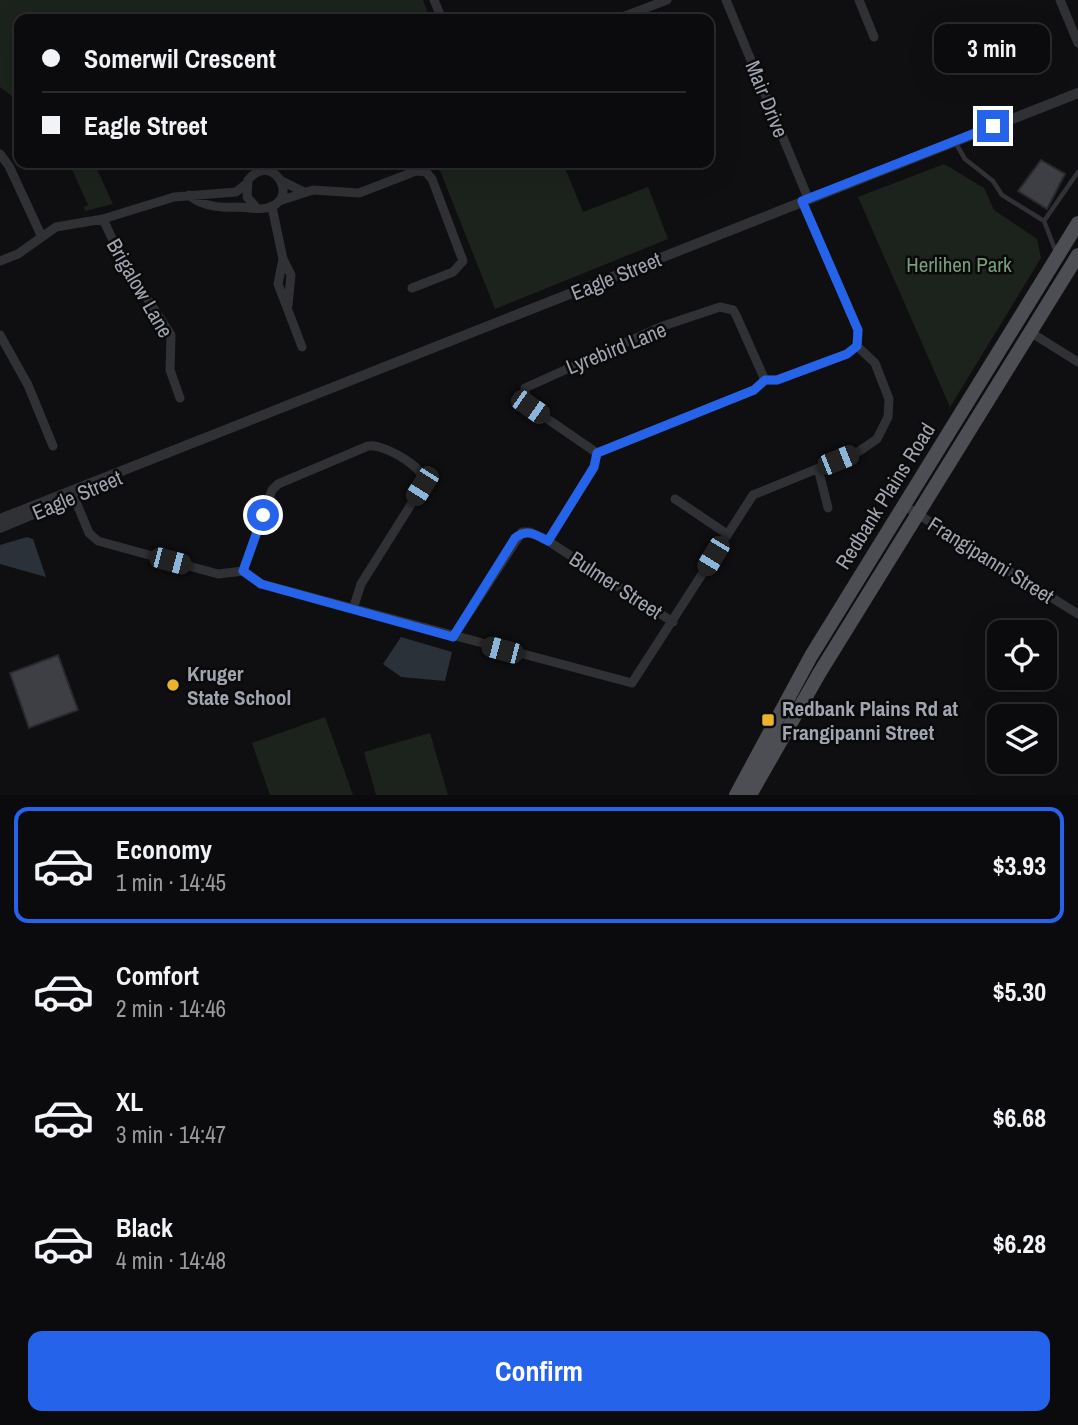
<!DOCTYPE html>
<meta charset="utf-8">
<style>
body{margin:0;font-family:"Archivo Narrow",sans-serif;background:#19191b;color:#f1f3f6;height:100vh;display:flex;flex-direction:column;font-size:26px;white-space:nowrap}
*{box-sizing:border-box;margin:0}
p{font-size:23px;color:#9a9b9d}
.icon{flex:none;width:38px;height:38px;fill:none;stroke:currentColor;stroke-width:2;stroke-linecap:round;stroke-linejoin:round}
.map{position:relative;height:795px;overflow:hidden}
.sheet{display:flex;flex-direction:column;background:#0b0b0d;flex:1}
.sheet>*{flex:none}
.banner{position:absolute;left:14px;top:14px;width:700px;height:154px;border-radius:14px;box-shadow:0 7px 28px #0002,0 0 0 2px #2b2b2e;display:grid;align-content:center;height:154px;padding:0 28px;background:#0b0b0d}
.buttons{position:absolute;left:987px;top:620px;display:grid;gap:14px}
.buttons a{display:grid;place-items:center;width:70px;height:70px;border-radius:14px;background:#0b0b0d;box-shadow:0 7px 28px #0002,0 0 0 2px #2b2b2e;font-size:35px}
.end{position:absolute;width:32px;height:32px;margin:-16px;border:9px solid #2563eb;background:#fff;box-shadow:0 0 0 4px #fff}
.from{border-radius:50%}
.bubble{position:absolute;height:49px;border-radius:14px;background:#0b0b0d;box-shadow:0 7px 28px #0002,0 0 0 2px #2b2b2e;font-size:23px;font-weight:800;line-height:49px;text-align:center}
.car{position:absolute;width:21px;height:42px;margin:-21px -10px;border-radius:9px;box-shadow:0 0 5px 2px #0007;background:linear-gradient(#222 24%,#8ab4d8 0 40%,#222 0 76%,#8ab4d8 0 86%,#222 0)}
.banner b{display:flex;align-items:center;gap:24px;height:66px;font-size:26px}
.banner b+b{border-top:2px solid #2b2b2e}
.banner i{width:18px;height:18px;background:#f1f3f6}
ul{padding:12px 0 0;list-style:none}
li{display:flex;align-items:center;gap:21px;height:116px;margin:0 14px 10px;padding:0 14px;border:4px solid transparent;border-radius:14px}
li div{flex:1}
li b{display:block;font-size:26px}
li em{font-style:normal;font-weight:800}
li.current{border-color:#2563eb}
li>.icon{width:63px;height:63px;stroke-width:1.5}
.cta{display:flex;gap:14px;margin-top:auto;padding:14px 28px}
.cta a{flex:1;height:80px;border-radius:14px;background:#2563eb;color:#fff;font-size:28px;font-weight:800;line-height:80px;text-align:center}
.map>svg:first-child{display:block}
</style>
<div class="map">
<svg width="1078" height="795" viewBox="0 0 1078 795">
<rect width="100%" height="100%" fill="#0f0f11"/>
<path fill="#1c231d" d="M0 0H423L430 19H19V102L0 87Z
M69 163H94L113 204 85 211 84 207 88 205Z
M437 163H563L583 212 648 187 668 239 495 309Z
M944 164 984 188 994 210 1037 239 1041 258 950 407 858 197Z
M325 717 353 795H270L252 743Z
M430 733 448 795H376L364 752Z"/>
<path fill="#2a3138" d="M27 537 33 539 46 577 0 564V545Z
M401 637 452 652 445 681 401 677 383 664Z"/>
<path fill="#3e3f44" stroke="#29292d" stroke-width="2" d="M1041 160 1065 174 1047 209 1018 191Z
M58 655 78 710 29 728 10 673Z"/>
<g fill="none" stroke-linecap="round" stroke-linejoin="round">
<path stroke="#303135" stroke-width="4.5" d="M955 142 965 159 993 181 1002 195 1044 221
M1056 252 1044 221 1078 172"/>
<path stroke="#303135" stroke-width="9" d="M434 0 442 19
M726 0 808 198
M859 0 874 37
M1060 0 1078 43
M617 19 667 0
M0 154 9 166 41 235
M280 180 302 191
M189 195C201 206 221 208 237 207 247 207 261 211 270 207 300 197 272 151 248 180L247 197 255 206
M279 201 313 190 359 193 416 171 426 172 432 179 463 261 453 272 412 288
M272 207 283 259 291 275 288 305
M103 219 122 260 171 335 170 370 180 398
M283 259 278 284 302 347
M0 261 18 254 56 227 103 219 174 197 236 192 246 184
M1030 332 1078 362
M0 335 28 385 53 446
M597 453 530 407 525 401V388L660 327 720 307 733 310 736 315 765 380
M818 468 828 508
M72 492 89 533 98 541 218 574 243 571 262 584 632 683 753 495 858 452 877 439 888 417 889 399 875 363 857 346
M675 499 727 534
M903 505 1078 614
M548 541 594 467 597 453 754 390 765 380H777L847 354 857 346 858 330 802 201
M243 571 272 490 278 484 368 446C380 443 417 463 421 475 422 479 422 483 422 487L361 584 353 609
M453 637 522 532H530L548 541 673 622"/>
<path stroke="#303135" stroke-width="10" d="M0 519 1078 93
M0 528 98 487"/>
<path stroke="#4d4e54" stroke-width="14" d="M736 795 811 656 1078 223
M750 795 820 672 1078 255"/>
</g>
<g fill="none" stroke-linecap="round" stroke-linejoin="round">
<path stroke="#2563eb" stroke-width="9" d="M263 515 243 571 261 584 453 637 515 538C527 528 536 535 548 541L594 467 597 453 754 390 765 380H777L847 354 857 346 858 330 802 201 993 126"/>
</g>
<g fill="#eab32e" stroke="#0a0a0b" stroke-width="2.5">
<circle cx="173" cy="685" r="7"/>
<rect x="761" y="713" width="14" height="14" rx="3.5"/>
</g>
<g text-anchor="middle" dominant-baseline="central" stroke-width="5" stroke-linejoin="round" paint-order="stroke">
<g font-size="21" fill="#a1a5b1" stroke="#0a0a0b">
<text transform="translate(767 99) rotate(68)">Mair Drive</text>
<text transform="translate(616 276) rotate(-22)">Eagle Street</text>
<text transform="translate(140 288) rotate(60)">Brigalow Lane</text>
<text transform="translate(616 348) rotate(-22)">Lyrebird Lane</text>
<text transform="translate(77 495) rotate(-23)">Eagle Street</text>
<text transform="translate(885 496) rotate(-58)">Redbank Plains Road</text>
<text transform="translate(991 560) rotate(32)">Frangipanni Street</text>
<text transform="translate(616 585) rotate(33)">Bulmer Street</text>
</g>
<g font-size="21" fill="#789c7c" stroke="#0a0a0b">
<text x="959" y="264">Herlihen Park</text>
</g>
<g font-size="21" font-weight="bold" fill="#a1a5b1" stroke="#0a0a0b" text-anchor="start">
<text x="187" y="673">Kruger<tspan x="187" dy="24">State School</tspan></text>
<text x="782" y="708">Redbank Plains Rd at<tspan x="782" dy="24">Frangipanni Street</tspan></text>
</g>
</g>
</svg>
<div class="buttons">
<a><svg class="icon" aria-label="locate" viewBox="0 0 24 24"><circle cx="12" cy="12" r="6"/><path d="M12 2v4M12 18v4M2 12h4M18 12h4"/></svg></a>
<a><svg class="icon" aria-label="layers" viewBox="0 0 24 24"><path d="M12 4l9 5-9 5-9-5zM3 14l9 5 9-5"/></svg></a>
</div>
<i class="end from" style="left:263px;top:515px"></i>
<i class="end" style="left:993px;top:126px"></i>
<div class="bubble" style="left:934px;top:24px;width:116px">3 min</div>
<i class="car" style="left:530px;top:407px;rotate:125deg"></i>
<i class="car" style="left:838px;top:460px;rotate:68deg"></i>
<i class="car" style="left:422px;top:486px;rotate:212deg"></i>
<i class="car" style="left:713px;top:556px;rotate:211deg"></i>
<i class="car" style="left:170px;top:561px;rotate:105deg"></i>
<i class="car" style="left:502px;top:650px;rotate:285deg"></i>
<div class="banner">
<b><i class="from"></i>Somerwil Crescent</b>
<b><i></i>Eagle Street</b>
</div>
</div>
<section class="sheet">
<ul>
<li class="current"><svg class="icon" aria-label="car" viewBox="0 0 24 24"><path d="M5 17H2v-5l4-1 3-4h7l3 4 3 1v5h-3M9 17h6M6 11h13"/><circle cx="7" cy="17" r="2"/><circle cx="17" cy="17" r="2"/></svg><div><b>Economy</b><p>1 min · 14:45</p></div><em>$3.93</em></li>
<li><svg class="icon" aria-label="car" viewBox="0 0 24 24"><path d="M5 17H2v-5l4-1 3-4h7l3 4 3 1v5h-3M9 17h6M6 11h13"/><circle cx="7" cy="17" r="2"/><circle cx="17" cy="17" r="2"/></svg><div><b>Comfort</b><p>2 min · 14:46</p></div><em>$5.30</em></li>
<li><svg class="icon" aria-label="car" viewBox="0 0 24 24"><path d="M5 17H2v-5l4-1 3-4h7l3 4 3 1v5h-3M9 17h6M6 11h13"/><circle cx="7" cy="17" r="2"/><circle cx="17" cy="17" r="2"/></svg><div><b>XL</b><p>3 min · 14:47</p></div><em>$6.68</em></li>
<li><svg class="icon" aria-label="car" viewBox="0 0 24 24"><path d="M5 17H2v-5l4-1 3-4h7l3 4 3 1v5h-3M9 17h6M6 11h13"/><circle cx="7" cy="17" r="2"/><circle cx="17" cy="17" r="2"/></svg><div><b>Black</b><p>4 min · 14:48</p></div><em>$6.28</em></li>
</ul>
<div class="cta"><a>Confirm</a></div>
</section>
